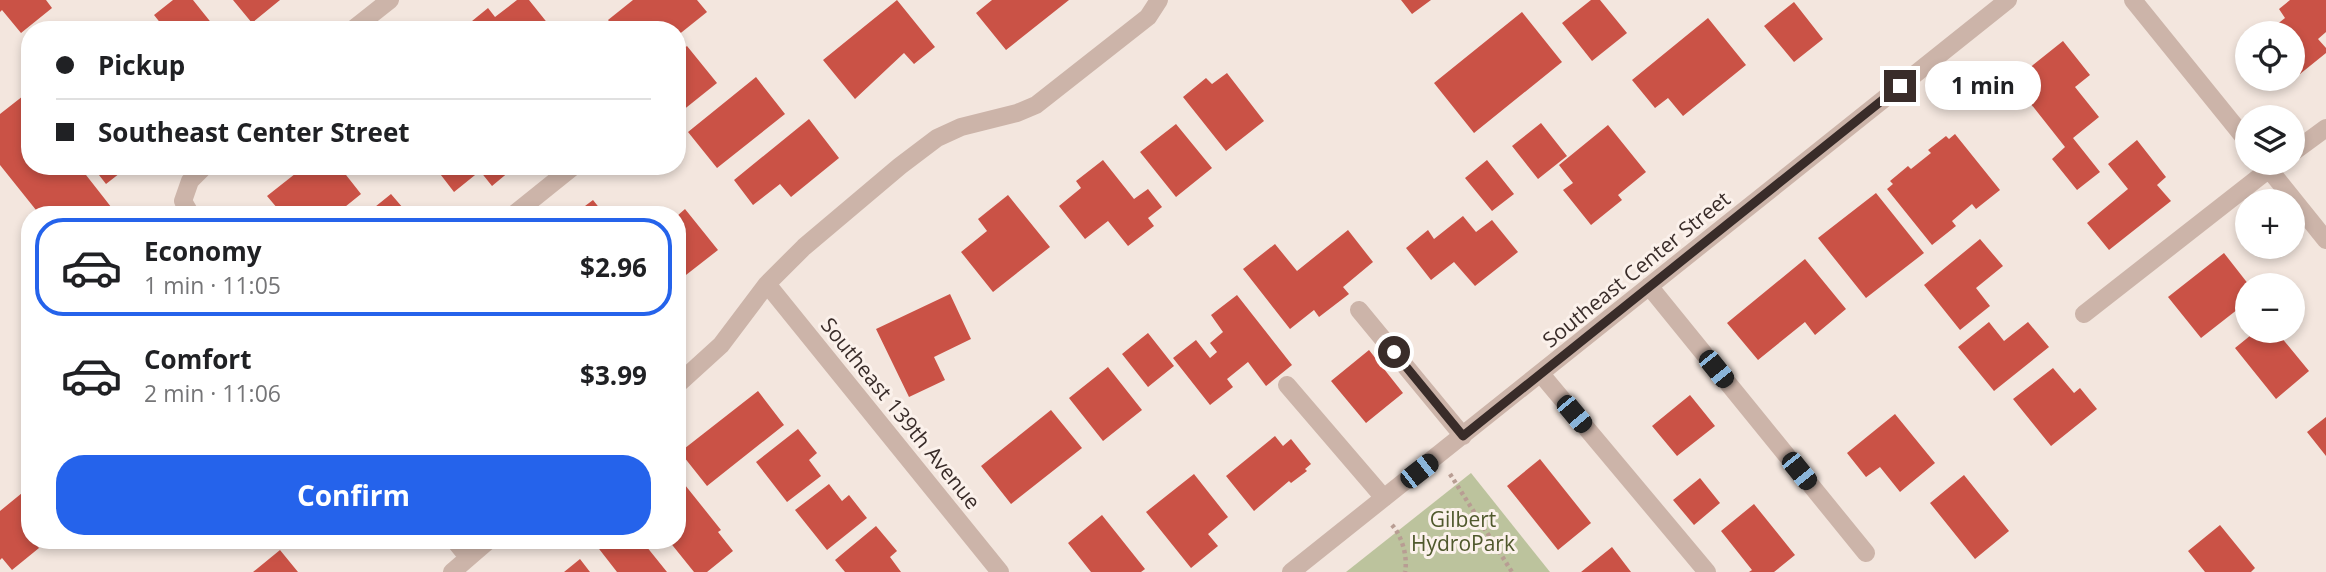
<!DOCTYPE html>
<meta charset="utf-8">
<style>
body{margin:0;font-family:"Open Sans",sans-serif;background:#f6f6f6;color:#202124;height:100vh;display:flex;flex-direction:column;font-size:26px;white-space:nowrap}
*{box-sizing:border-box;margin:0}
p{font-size:23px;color:#757577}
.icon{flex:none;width:38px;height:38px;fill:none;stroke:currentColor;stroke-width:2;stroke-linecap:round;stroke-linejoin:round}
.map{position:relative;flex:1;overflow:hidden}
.panel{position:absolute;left:21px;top:206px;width:665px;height:343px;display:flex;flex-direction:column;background:#fff;border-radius:28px;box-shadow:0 4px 10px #0003}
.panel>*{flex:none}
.guide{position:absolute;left:21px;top:21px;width:665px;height:154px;border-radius:28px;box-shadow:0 4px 10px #0003;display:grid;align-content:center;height:154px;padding:0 35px;background:#fff}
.tools{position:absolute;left:2235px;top:21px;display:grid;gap:14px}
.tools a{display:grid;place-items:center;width:70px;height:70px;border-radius:50%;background:#fff;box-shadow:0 4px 10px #0003;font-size:35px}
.end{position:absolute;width:32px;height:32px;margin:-16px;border:9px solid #392c29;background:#fff;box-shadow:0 0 0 4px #fff}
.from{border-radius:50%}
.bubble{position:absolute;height:49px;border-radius:24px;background:#fff;box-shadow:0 4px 10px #0003;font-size:23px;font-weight:700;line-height:49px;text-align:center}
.car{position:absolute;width:21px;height:42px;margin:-21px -10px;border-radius:9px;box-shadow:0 0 5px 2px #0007;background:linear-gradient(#222 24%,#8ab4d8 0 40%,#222 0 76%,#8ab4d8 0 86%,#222 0)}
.guide b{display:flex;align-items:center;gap:24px;height:66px;font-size:26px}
.guide b+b{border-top:2px solid #e0e0e0}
.guide i{width:18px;height:18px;background:#202124}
ul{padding:12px 0 0;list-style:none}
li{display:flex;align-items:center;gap:21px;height:98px;margin:0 14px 10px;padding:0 21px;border:4px solid transparent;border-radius:28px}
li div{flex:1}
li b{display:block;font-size:26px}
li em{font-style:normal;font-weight:700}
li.selected{border-color:#2563eb}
li>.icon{width:63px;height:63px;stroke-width:1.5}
.button{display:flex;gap:14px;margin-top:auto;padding:14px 35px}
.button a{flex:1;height:80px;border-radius:28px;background:#2563eb;color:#fff;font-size:28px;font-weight:700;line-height:80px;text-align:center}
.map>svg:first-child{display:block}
</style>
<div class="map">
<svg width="2326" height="572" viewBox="0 0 2326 572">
<rect width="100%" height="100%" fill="#f3e6de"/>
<path fill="#bcc39d" d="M1471 473 1550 572H1346Z"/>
<path fill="#ca5246" d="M0 0H46L52 8 21 33 2 10 0 12Z
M173 0H193L217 30H166L154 15Z
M233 0H280L252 23Z
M517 0H529L553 30H461L488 8 495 17Z
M633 0H697L707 12 677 36V30H616L608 20Z
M897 0 935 47 914 64 904 53 855 99 823 60Z
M992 0H1069L1006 50 976 13Z
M1401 0H1431L1412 14Z
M1591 0H1600L1627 33 1592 61 1562 23Z
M2290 0H2326V32L2318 39 2326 48V53L2300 74 2292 65V33H2266L2285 18 2279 9Z
M1794 2 1823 39 1794 62 1764 26Z
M1522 12 1562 62 1474 133 1434 83Z
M1708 18 1746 65 1683 116 1668 98 1655 108 1632 80Z
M2063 41 2090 75 2075 87 2099 117 2073 138 2100 172 2077 190 2052 159 2065 147 2023 94 2033 86 2023 73Z
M687 46 717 83 677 115V54Z
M1227 73 1264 121 1226 151 1183 97 1206 78 1212 84Z
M756 77 785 114 717 168 688 132Z
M23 96 30 105V166H79L115 212 111 215H40L0 165V114Z
M809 119 839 158 791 197 780 184 753 205 734 180Z
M1541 123 1567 156 1538 179 1512 146Z
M1176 124 1212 168 1176 197 1140 152Z
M1608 125 1646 172 1618 195 1622 200 1591 225 1563 190 1573 183 1559 165Z
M1955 134 2000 190 1976 209 1972 204 1952 221 1956 226 1932 245 1887 189 1893 184 1890 181 1908 166 1911 169 1931 153 1928 150 1946 136 1949 139Z
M2137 140 2166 177 2157 185 2171 201 2109 250 2087 223 2128 189 2108 164Z
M1103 160 1134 199 1148 189 1162 207 1148 218 1154 226 1128 246 1108 221 1085 239 1059 206 1081 188 1076 181Z
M1487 160 1514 194 1492 211 1465 178Z
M92 166H129L106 184Z
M305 166H339L361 194 335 215H283L267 196Z
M434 166H516L492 186 480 171 454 192Z
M1876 193 1924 253 1866 298 1818 238Z
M391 194 409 215H365Z
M1008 195 1050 247 993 292 961 252 987 231 978 219Z
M593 200 605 215H573Z
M685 209 718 250 677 282V216Z
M1463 216 1476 232 1492 220 1518 252 1475 286 1454 262 1431 280 1406 248 1428 230 1434 239Z
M1348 230 1373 262 1343 287 1349 294 1319 317 1314 310 1290 329 1243 269 1275 244 1297 271Z
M1980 239 2003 266 1976 288 1990 306 1960 330 1924 285Z
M2224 253 2249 285H2247V302L2201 338 2168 297Z
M1805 259 1846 309 1815 335 1805 322 1758 360 1727 323Z
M950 294 971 339 934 357 945 380 909 397 876 329Z
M1237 295 1292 365 1266 386 1248 362 1227 379 1233 387 1210 405 1173 358 1196 340 1210 358 1217 352 1210 343 1223 332 1211 315Z
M1989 322 2004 341 2028 322 2049 347 1994 391 1958 347Z
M2256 331H2276L2309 371 2276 399 2235 348Z
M1148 333 1174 366 1148 387 1122 354Z
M1369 350 1403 393 1366 423 1331 381Z
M1108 367 1142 410 1103 441 1069 398Z
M2053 368 2074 393 2080 388 2097 409 2051 446 2013 399Z
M758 391 784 425 707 486 680 452Z
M1690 395 1715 426 1677 456 1652 426Z
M1051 410 1082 448 1011 504 981 466Z
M1895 414 1935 463 1900 492 1880 467 1866 477 1847 453Z
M2326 417V456L2307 432Z
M798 429 817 453 809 460 821 476 787 502 756 462Z
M1275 436 1283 446 1291 439 1311 464 1305 469 1307 471 1291 483 1289 481 1254 511 1226 476Z
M1540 459 1591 523 1558 550 1507 486Z
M1194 474 1228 517 1208 534 1218 546 1191 568 1146 512Z
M1964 475 2009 531 1975 559 1930 503Z
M1700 478 1720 503 1694 525 1673 500Z
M829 484 842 501 849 495 867 518 827 550 795 510Z
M685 485 721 530 718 532 733 551 707 572H694L669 541H677V491Z
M22 493 30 503 28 534 30 541H33L39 548 12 570 2 558 0 560V511Z
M1754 504 1795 555 1774 572H1749L1752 570 1721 531Z
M1102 515 1145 569 1141 572H1091L1068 543Z
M2220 525 2255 568 2251 572H2205L2188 551Z
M876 526 897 551 890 557 901 572H845L835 560Z
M602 541H642L667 572H617L596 545Z
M1612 547 1631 572H1581Z
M280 550 298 572H253Z
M580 559 590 572H564Z"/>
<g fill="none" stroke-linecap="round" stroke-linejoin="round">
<path stroke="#b89d93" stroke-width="4.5" stroke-dasharray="3.5 3.5" stroke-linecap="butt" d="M1450 474 1512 572
M1392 525C1402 536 1408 557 1405 572"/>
<path stroke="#ccb4a9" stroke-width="18" d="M2133 0 2247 141
M352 30 390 0
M2292 153 2326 128
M2264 163 2326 240
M191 215 183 201 190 181 205 166
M513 215 574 166
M767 284 1000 572
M1649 286 1866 553
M1359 310 1463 436
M2084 314 2277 163
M1541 374 1707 572
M677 385 721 345 767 284 804 247 900 166 937 138 961 127 1017 113 1036 105 1148 17 1159 0
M1287 385 1384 498
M455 541 468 557
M452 572 488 541
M1291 572 2008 0"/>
</g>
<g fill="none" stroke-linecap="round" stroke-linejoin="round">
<path stroke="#392c29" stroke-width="9" d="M1394 352 1463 436 1900 86"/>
</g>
<g text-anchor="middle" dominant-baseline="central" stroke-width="6" stroke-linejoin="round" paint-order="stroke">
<g font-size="21" fill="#392c29" stroke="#fbf1eb">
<text transform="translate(1636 269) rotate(-39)">Southeast Center Street</text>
<text transform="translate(901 413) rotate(51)">Southeast 139th Avenue</text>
</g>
<g font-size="21" fill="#4f582c" stroke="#fbf1eb">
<text x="1463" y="519">Gilbert<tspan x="1463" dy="24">HydroPark</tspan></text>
</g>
</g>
</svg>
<div class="tools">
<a><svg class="icon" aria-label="locate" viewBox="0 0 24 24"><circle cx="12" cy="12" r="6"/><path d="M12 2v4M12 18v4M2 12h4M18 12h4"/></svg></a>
<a><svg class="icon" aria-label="layers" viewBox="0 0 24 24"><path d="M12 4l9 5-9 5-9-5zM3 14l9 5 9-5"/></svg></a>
<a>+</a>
<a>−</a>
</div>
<i class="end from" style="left:1394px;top:352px"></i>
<i class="end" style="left:1900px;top:86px"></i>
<div class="bubble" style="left:1925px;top:61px;width:116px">1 min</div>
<i class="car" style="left:1716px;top:369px;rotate:141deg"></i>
<i class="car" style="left:1574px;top:414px;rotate:140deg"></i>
<i class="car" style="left:1419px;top:471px;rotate:52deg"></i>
<i class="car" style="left:1799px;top:471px;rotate:141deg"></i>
<div class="guide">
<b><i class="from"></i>Pickup</b>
<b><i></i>Southeast Center Street</b>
</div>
<section class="panel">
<ul>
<li class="selected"><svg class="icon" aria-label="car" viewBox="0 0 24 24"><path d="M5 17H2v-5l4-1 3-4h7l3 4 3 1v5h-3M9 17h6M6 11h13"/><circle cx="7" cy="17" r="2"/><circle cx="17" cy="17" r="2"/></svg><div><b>Economy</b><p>1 min · 11:05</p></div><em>$2.96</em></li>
<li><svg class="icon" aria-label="car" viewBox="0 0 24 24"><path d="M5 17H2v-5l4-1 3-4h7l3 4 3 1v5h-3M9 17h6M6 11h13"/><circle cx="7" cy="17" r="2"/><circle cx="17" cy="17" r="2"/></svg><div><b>Comfort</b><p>2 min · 11:06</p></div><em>$3.99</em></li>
</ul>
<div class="button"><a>Confirm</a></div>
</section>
</div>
